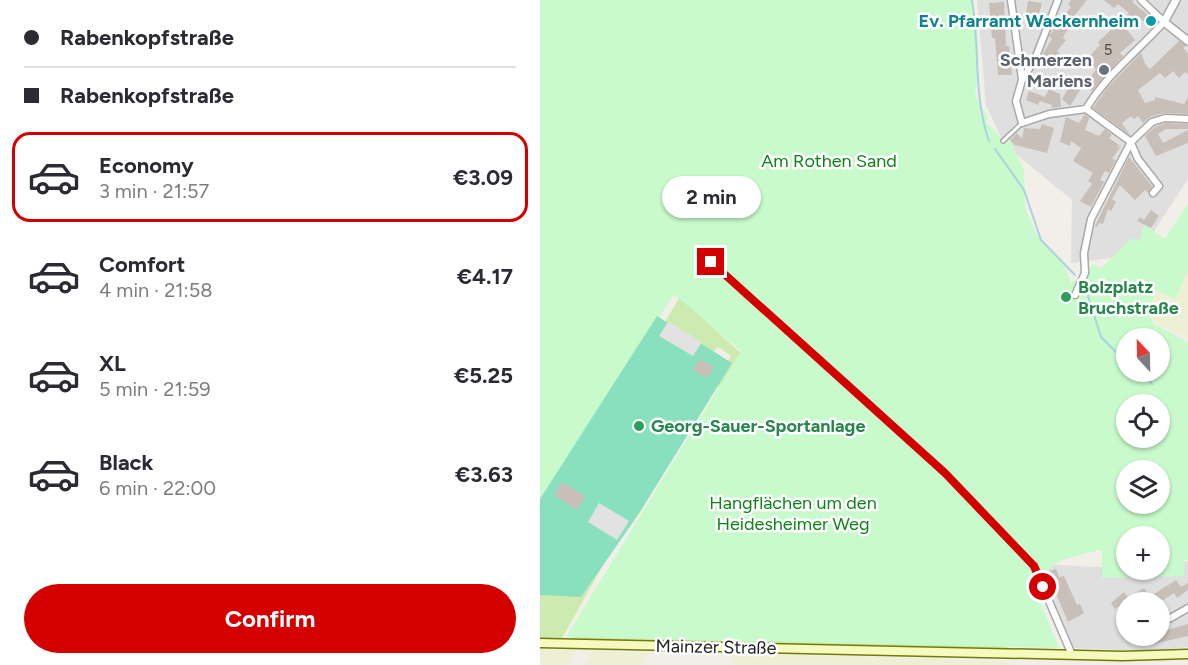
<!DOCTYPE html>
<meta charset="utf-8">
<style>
body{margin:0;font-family:Figtree,sans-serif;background:#f7f7f7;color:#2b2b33;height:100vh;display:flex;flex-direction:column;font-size:22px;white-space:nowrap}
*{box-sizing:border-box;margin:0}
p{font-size:20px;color:#7c7c81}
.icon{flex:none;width:33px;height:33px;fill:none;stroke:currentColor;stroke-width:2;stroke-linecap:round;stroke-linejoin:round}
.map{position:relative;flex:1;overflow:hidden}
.details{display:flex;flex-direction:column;background:#fff;width:540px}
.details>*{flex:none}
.banner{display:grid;align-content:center;height:132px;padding:0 24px;background:#fff}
.needle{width:39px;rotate:338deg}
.tools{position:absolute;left:576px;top:328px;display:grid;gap:12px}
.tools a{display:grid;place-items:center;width:54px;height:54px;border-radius:50%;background:#fff;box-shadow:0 2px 4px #0004;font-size:30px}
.end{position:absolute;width:27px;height:27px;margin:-14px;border:8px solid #d40000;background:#fff;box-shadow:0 0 0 3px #fff}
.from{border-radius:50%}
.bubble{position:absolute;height:42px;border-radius:21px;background:#fff;box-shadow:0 2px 4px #0004;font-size:20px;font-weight:700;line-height:42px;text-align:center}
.banner b{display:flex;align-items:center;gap:21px;height:57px;font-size:22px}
.banner b+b{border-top:2px solid #e1e1e2}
.banner i{width:15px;height:15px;background:#2b2b33}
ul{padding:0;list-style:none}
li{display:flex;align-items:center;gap:18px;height:90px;margin:0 12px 9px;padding:0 12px;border:3px solid transparent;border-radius:18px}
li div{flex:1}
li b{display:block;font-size:22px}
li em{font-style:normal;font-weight:700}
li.current{border-color:#d40000}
li>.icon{width:54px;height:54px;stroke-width:1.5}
.cta{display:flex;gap:12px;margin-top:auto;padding:12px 24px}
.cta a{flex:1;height:69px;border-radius:36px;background:#d40000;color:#fff;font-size:24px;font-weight:700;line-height:69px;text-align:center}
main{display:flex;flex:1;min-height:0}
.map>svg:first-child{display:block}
</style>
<main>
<section class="details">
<div class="banner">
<b><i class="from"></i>Rabenkopfstraße</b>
<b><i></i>Rabenkopfstraße</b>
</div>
<ul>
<li class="current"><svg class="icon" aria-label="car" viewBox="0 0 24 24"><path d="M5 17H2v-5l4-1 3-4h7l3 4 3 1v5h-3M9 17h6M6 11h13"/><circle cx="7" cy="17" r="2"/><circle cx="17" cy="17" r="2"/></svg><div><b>Economy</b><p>3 min · 21:57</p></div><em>€3.09</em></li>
<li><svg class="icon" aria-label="car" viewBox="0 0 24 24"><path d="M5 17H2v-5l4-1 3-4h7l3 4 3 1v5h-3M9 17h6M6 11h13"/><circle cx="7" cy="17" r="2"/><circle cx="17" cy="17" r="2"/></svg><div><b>Comfort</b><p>4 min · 21:58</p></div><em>€4.17</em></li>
<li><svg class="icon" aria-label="car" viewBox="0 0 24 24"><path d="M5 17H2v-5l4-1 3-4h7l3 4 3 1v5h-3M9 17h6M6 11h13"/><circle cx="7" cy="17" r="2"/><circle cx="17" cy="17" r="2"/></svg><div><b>XL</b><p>5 min · 21:59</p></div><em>€5.25</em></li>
<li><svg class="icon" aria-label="car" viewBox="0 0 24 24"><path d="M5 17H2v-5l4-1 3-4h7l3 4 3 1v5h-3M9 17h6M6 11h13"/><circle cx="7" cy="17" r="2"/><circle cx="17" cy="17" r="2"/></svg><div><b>Black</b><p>6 min · 22:00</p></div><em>€3.63</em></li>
</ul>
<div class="cta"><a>Confirm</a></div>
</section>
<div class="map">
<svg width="648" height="665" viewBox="0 0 648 665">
<rect width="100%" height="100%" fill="#f2efe9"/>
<path fill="#e0dfdf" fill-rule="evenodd" d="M437 0H648V179L601 251 572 258 531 263 532 200 464 144 446 105Z
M648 561V647L610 651 531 648 496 564 620 570 633 568ZM586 603H620V636H586Z"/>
<path fill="#eef0d5" d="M648 264V338L622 326 605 313 604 290Z
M0 649 36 650 27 665H0Z
M53 650 109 653 103 665H43Z
M189 653 462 661 476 665H194Z"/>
<path fill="#cdebb0" d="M140 297 204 356 184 389 174 385 191 356 178 347 171 355 159 347 161 342 128 322 126 325 124 323Z
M77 540 21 640H0V541Z
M430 585 471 651 34 640 29 632 32 627 46 633Z"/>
<path fill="#c8facc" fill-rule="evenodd" d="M0 0H431C439 26 440 70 435 96L448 118 446 123 454 129 461 139 469 138 484 171 485 207 497 235 523 262 531 283 548 272 552 264 561 268 592 238 599 242 604 224 625 239 648 204V270L635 299 617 290 607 312 614 324 648 342V560H645L644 576 562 578V551L559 550 521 560 502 574H494L502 606 519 648 26 637 201 351 134 294 0 507ZM586 339H620V372H586ZM586 405H620V438H586ZM586 471H620V504H586ZM586 537H620V570H586Z"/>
<path fill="#88e0be" d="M117 316 192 363 100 512 41 597 0 595V499Z"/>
<path fill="#e2e2e2" d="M128 322 162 342 153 356 119 336Z
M59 503 89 521 77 540 48 522Z"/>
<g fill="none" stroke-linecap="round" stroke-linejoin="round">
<path stroke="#aad3df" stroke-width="2" d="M432 0C440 47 433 96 449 141
M455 149 484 190 501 240 535 275
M547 293 561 337 586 362
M598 372 612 384"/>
</g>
<path fill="#c7bfb8" d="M531 0H547L534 16 537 19 525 33 523 38 526 40 517 51 520 54 513 65 501 57 512 39 509 36 531 7 528 4Z
M564 0H594L592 2 617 22 611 28 598 16 589 26 585 22 587 30 595 40 580 53 583 56 552 91 545 85 556 69 546 60 560 45 558 42 589 13 578 4 574 8Z
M488 1 502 3 497 21 485 19Z
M464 2 466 46H469L472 75H458L455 38H452L449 3Z
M639 41 646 46 643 48 648 53V74L645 72 639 78 633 71 625 78 620 73 598 90 605 103 615 100V97L644 104 648 97V114L623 113 610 117 603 123 598 116 594 119 591 116 582 123 590 135 553 108 567 88 601 53 605 64 610 69Z
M536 75 544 84 530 106 522 99Z
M509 89 520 94 521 107 512 108V105L500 101 498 105 486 100 489 91 505 97Z
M545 114 549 118 545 130 559 136 565 129 572 135 569 138 579 145 576 148 581 146 572 159 576 160 569 173 565 171 560 180 564 182 551 207 540 201 552 184 548 181 553 173 533 161 541 148 531 141 530 146 520 142 526 117 539 123Z
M626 123 648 124V129H626L618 134 623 143 648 130V143L616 156 605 136 615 127Z
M502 124 514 128 507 153 475 145 470 140 477 133 482 139 484 128 500 129Z
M589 157 612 186 608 193 605 190 595 200 580 185 572 199 576 202 571 211 568 209 563 224 559 223 557 227 555 226Z
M611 210 619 216 611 228 597 221 600 217 604 220Z
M160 359 174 367 167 378 153 370Z
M22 482 45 496 37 510 14 495Z
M516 569 519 577 524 576 537 605 540 604 544 613 528 622 507 572Z
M636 580 641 587 648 583V590L637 598 634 593 620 602 614 594Z
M604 588 611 598 603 603H586V611L582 604 575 609 571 603 584 592 588 598Z
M648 624V636L613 644 611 636H620V632Z"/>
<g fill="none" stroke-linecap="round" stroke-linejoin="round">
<g stroke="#a9a9a9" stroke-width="6">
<path id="service" d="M463 141 482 123
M166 267 171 262C282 361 394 456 494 566"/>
</g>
<g stroke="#a9a9a9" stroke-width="9">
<path id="minor" d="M471 0 482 79
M518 0 495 59 482 80 476 101 482 123 509 114 546 109 591 142
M546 109C567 74 597 52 624 22L601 0
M591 143 598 159 619 186 613 193
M535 295 545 273 544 253 551 219 591 142 612 122 625 118 648 119
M494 566 532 655
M620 621 627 620 648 608"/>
</g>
<g stroke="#a9a9a9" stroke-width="10">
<path id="tertiary" d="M636 0 624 22 648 41"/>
</g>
<g stroke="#707d05" stroke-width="11">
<path id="secondary" d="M0 643 583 656 648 654"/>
</g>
<use href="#service" stroke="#fff" stroke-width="3"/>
<use href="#minor" stroke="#fff" stroke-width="6"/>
<use href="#tertiary" stroke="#fff" stroke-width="7"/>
<use href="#secondary" stroke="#f7fabf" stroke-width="8"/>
</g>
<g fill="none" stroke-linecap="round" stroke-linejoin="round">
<path stroke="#d40000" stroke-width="8" d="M171 262 405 473 494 566 503 587"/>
</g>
<circle fill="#0f9aa8" stroke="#fff" stroke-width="2" cx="611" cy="21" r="6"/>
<circle fill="#6b7280" stroke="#fff" stroke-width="2" cx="564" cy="70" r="6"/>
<g fill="#2e9e5b" stroke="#fff" stroke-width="2">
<circle cx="526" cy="297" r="6"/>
<circle cx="99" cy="426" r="6"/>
</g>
<g text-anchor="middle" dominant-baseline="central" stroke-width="5" stroke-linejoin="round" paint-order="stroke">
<g font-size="15" fill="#4b4948">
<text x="568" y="50">5</text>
</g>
<g font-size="18" font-weight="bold" fill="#0d838f" stroke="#fff" text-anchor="end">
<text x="599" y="21">Ev. Pfarramt Wackernheim</text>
</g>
<g font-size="18" font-weight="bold" fill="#5b616d" stroke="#fff" text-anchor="end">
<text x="552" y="60">Schmerzen<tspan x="552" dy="21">Mariens</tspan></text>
</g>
<g font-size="18" fill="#0c8416" stroke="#fff">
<text x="289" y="161">Am Rothen Sand</text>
<text x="253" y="503">Hangflächen um den<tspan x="253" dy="21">Heidesheimer Weg</tspan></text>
</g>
<g font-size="18" font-weight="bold" fill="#27864d" stroke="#fff" text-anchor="start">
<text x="538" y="287">Bolzplatz<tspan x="538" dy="21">Bruchstraße</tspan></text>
<text x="111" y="426">Georg-Sauer-Sportanlage</text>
</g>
<g font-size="18" fill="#222" stroke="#fff">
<text transform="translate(176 647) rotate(1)">Mainzer Straße</text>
</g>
</g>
</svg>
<div class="tools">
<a><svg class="needle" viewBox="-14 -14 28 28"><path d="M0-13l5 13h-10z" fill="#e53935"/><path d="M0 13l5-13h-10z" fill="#7c7c81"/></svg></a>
<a><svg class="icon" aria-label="locate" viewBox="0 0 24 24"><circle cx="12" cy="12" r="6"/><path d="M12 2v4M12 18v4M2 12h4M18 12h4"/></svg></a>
<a><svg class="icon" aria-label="layers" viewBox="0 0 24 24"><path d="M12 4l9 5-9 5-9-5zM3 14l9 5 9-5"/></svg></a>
<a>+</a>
<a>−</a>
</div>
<i class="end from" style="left:503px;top:587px"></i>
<i class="end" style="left:171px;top:262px"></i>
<div class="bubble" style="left:122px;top:176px;width:99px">2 min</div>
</div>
</main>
